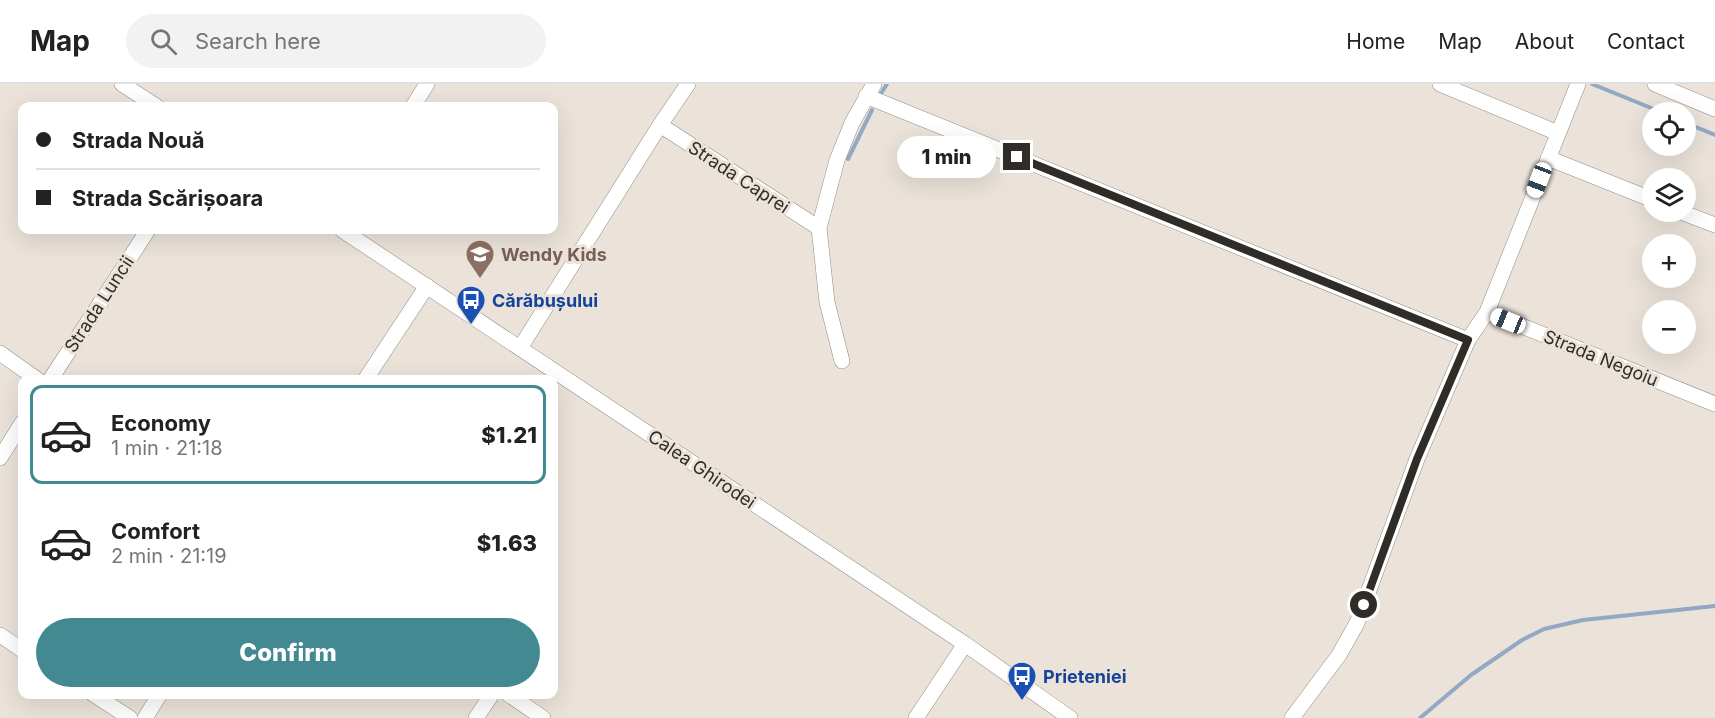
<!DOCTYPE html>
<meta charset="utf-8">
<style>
body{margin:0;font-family:Inter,sans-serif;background:#f2f2f2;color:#222;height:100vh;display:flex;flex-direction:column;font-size:22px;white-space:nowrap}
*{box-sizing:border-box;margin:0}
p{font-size:20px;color:#767676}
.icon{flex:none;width:33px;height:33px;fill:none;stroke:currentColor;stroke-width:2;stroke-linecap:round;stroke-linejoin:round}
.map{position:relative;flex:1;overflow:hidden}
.side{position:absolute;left:18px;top:291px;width:540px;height:324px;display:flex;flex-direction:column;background:#fff;border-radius:12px;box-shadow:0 6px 24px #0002}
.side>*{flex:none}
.hud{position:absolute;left:18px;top:18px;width:540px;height:132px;border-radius:12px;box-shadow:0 6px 24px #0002;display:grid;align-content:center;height:132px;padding:0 18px;background:#fff}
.buttons{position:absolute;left:1642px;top:18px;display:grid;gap:12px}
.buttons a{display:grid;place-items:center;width:54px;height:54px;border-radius:50%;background:#fff;box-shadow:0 6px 24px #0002;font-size:30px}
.end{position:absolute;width:27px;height:27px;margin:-14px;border:8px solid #302d29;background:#fff;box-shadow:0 0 0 3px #fff}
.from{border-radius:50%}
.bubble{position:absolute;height:42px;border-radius:21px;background:#fff;box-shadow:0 6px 24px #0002;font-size:20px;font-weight:800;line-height:42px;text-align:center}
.car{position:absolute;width:18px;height:36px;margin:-18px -9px;border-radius:8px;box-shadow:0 0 4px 2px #0007;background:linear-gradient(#fff 24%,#345 0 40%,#fff 0 76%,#345 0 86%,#fff 0)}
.hud b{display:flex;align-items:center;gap:21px;height:57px;font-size:22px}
.hud b+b{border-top:2px solid #e0e0e0}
.hud i{width:15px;height:15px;background:#222}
ul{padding:10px 0 0;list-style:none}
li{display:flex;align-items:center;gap:18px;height:99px;margin:0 12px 9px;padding:0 6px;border:3px solid transparent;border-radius:12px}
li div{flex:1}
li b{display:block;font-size:22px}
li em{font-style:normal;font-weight:800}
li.on{border-color:#428992}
li>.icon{width:54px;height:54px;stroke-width:1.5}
.primary-button{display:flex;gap:12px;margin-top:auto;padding:12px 18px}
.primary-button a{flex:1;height:69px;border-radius:36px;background:#428992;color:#fff;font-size:24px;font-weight:800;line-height:69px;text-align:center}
header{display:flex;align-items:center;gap:36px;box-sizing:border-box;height:84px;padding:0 30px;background:#fff;border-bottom:2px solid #e0e0e0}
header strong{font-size:28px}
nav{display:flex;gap:33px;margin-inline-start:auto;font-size:21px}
.search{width:420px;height:54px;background:#f2f2f2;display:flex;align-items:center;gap:15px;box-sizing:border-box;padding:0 21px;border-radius:33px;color:#767676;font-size:22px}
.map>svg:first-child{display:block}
</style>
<header>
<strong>Map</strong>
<div class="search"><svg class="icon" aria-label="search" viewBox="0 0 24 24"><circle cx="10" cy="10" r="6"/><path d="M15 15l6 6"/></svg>Search here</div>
<nav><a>Home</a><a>Map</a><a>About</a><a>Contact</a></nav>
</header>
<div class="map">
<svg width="1715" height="634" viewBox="0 0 1715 634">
<rect width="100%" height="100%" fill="#ebe3da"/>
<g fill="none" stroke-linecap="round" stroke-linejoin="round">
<path stroke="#93a9c3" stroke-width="4" d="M1592 0 1661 28
M880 11 887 0
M1686 39 1715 51
M848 75 872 26
M1420 634 1471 591 1522 556 1544 545 1583 536 1715 522"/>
<g stroke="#948d84" stroke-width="16">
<path id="minor" d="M122 0 156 22
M1440 0 1558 49
M1655 0 1715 25
M866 12 1468 256
M413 22 427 0
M660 41 819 144
M1548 74 1653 116
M1681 128 1715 141
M342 146 965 560 1070 634
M1487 228 1715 320
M520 264 660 41 688 0
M0 269 38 296
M842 277 827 218 819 144 837 76 852 39 874 0
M50 296 148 146
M365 296 427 202
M0 374 22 339
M0 551 22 566
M93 610 130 634
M508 610 543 634
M145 634 160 610
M476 634 492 610
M916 634 965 560
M1292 634 1339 571 1357 539 1417 375 1468 256 1487 228 1578 0"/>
</g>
<use href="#minor" stroke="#fff" stroke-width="15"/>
</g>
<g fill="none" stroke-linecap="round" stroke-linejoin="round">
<path stroke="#302d29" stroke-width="8" d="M1017 73 1468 256 1417 375 1364 521"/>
</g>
<defs>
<g id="school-pin" transform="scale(1.5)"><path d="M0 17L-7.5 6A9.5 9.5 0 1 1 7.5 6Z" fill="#8d6e63" stroke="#ebe3da"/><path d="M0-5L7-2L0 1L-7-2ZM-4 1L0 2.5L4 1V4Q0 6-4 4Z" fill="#fff"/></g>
<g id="bus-pin" transform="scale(1.5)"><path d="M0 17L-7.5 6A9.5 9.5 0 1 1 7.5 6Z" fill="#1a4fb4" stroke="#ebe3da"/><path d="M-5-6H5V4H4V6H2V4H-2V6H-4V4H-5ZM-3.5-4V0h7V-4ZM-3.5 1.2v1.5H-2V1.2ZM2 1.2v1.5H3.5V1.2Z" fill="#fff"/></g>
</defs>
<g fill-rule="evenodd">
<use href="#school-pin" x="480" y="170"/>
<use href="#bus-pin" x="471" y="216"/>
<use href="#bus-pin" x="1022" y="592"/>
</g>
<g text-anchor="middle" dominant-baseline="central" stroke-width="6" stroke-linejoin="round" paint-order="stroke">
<g font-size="18" fill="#302d29" stroke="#ebe3da">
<text transform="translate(739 93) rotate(33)">Strada Caprei</text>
<text transform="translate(99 220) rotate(-57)">Strada Luncii</text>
<text transform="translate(1601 274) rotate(22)">Strada Negoiu</text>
<text transform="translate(702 385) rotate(34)">Calea Ghirodei</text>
</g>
<g font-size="18" font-weight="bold" fill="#785e54" stroke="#ebe3da" text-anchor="start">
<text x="501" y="170">Wendy Kids</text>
</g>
<g font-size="18" font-weight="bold" fill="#164399" stroke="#ebe3da" text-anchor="start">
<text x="492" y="216">Cărăbușului</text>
<text x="1043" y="592">Prieteniei</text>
</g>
</g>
</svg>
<div class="buttons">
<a><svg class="icon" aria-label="locate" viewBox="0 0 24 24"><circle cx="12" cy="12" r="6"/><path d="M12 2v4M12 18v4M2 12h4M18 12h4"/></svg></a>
<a><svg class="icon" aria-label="layers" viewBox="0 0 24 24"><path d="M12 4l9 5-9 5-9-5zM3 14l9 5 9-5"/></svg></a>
<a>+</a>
<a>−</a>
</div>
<i class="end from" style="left:1364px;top:521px"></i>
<i class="end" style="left:1017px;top:73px"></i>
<div class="bubble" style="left:897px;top:52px;width:99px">1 min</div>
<i class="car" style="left:1539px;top:96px;rotate:201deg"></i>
<i class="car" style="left:1508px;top:237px;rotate:292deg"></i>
<div class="hud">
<b><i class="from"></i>Strada Nouă</b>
<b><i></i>Strada Scărișoara</b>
</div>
<section class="side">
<ul>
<li class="on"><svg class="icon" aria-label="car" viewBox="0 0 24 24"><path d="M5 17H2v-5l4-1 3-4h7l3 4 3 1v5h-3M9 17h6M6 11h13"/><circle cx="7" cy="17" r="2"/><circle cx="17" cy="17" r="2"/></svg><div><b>Economy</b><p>1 min · 21:18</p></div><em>$1.21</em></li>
<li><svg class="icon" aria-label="car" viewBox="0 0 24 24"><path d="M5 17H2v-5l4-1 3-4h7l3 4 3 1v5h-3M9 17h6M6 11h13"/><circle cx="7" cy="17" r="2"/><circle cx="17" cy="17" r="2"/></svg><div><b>Comfort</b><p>2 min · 21:19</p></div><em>$1.63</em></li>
</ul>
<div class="primary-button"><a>Confirm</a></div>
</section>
</div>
